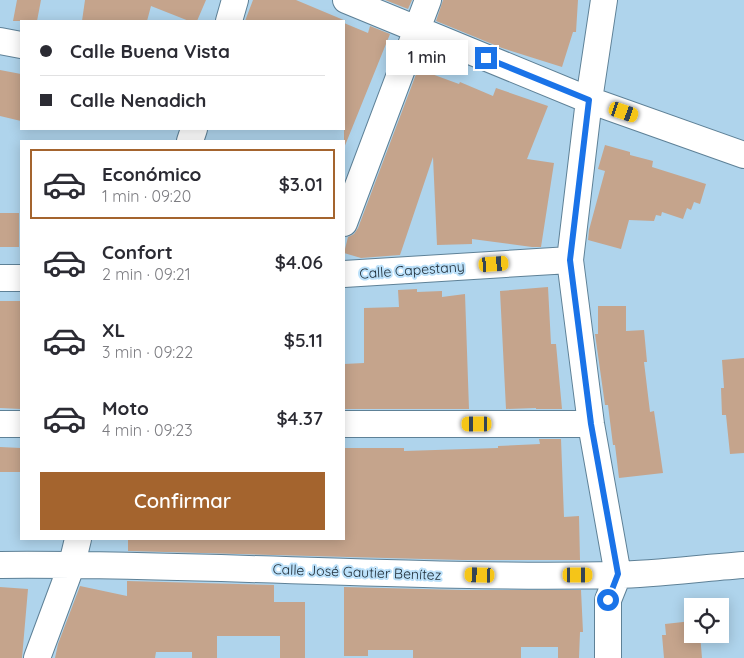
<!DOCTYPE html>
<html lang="es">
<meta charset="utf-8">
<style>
body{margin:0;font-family:Quicksand,sans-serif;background:#f2f2f3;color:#2b2b33;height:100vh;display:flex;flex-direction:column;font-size:19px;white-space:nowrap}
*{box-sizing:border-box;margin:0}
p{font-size:16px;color:#7c7c81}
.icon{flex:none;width:28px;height:28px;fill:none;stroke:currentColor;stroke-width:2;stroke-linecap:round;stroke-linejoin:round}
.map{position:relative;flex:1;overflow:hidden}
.drawer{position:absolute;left:20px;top:140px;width:325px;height:400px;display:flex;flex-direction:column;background:#fff;border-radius:0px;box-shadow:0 2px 12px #0003}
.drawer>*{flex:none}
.banner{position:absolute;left:20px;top:20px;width:325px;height:110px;border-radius:0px;box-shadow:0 2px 12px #0003;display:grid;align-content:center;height:110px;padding:0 20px;background:#fff}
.fabs{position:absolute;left:684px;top:598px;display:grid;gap:10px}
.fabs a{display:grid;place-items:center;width:45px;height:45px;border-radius:0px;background:#fff;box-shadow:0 2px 12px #0003;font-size:25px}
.end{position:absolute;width:22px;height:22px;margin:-11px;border:6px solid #1a73e8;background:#fff;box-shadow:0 0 0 2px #fff}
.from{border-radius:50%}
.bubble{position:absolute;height:35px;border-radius:0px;background:#fff;box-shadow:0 2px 12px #0003;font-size:16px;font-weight:600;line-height:35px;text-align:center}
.car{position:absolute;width:15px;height:30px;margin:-15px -8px;border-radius:6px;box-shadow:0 0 4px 1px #0007;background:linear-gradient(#f5c518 24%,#345 0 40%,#f5c518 0 76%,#345 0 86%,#f5c518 0)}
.banner b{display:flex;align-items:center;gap:18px;height:48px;font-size:19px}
.banner b+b{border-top:1px solid #e1e1e2}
.banner i{width:12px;height:12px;background:#2b2b33}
ul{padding:9px 0 0;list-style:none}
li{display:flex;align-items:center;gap:15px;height:70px;margin:0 10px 8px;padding:0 10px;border:2px solid transparent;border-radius:0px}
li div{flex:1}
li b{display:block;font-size:19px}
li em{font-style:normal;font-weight:600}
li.on{border-color:#a4642e}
li>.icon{width:45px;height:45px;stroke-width:1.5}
.action{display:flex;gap:10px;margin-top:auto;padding:10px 20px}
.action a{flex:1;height:58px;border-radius:0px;background:#a4642e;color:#fff;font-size:20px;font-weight:600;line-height:58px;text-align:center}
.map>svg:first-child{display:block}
</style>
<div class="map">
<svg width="744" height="658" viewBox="0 0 744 658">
<rect width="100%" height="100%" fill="#afd4ec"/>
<path fill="#c5a48c" d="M17 0H41L37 21H13Z
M85 0H206L197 21H189L151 6 147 21H82Z
M253 0H296L346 21H245Z
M385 0H412L408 9Z
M443 0H578L576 32H573L562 67 502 48 436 21Z
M344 23 368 33 370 26 390 34 344 148Z
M418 69 459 84 460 82 493 96 496 88 548 106 527 159 554 163 541 247H532L472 239V244L437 245 433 157 400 255 361 258 344 253 348 237 354 234 358 228Z
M0 70 21 74V121L0 116Z
M605 145 630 152V155L653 161 652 167 706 184 700 204 694 202 691 210 687 208 683 219 662 212 661 216 656 215 654 221 629 220 621 249 588 240 589 230 605 171 598 169Z
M0 213H19V247H0Z
M548 287 551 344H556L562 409H536V408L506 409 500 291Z
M417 289V292L442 291V297L465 294 469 409H344V364L364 363V308L399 307 398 290Z
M0 301H21V409L0 408Z
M598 306H626V331L644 330 647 362H644L650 412 654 411 663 473 619 478 615 445H613L608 405H605L595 334H598Z
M744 358V453L730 454 726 415H722L721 388H724L722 360Z
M539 439H561L564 517 579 516 580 560H462L128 551V539H344V448H404V451L498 448V446L540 444Z
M0 447 21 448V472H0Z
M127 581 274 585V602H305V658H280V636H217V658H192V652H156L155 658H55L58 644 80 586 127 596Z
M0 587 28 589 22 658H0Z
M344 587 462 590H581L583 632H580L579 658H558V647H521V658H413V650H368V656H344Z
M692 621V634H700L702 658H664L662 635H666L665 624Z"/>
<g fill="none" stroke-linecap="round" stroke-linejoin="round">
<g stroke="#5e8197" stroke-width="28">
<path id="minor" d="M346 0 589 100 744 155
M604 0 589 100 570 260 591 424 618 575 608 600V658
M229 21 235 0
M0 41 21 45
M190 141 194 129
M344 223 428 0
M344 274 570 260
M0 278H21
M0 424H21
M344 424H591
M0 565C205 563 411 579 616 575 658 574 701 568 744 565
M37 658 72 564 78 539"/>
</g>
<use href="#minor" stroke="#fff" stroke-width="26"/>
</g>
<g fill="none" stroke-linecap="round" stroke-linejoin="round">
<path stroke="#1a73e8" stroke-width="6" d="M486 58 589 100 570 260 591 424 618 574 608 600"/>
</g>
<g text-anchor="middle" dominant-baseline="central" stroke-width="4" stroke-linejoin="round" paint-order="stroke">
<g font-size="14" fill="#1c2a34" stroke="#bce1fa">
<text transform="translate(412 270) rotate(-4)">Calle Capestany</text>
<text transform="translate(357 572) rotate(2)">Calle José Gautier Benítez</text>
</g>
</g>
</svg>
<div class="fabs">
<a><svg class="icon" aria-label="locate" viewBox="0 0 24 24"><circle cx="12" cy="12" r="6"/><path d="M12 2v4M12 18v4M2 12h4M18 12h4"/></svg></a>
</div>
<i class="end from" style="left:608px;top:600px"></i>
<i class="end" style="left:486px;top:58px"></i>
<div class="bubble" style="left:386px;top:40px;width:82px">1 min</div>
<i class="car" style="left:624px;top:112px;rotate:109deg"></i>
<i class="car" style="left:494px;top:264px;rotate:86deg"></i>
<i class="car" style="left:477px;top:424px;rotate:270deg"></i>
<i class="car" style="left:480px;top:575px;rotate:272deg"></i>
<i class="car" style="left:578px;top:575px;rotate:90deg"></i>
<div class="banner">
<b><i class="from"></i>Calle Buena Vista</b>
<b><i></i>Calle Nenadich</b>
</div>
<section class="drawer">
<ul>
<li class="on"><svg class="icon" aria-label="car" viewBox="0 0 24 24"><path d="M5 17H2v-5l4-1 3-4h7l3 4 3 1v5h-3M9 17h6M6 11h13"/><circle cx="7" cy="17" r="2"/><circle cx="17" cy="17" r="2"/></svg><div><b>Económico</b><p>1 min · 09:20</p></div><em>$3.01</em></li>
<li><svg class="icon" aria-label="car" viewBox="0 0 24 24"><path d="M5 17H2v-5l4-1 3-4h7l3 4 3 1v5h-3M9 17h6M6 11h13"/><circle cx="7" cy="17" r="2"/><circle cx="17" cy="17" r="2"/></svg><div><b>Confort</b><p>2 min · 09:21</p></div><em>$4.06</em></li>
<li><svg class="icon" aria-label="car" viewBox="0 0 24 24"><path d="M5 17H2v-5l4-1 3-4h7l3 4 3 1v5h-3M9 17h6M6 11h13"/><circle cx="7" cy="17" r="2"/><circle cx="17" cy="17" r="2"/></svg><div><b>XL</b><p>3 min · 09:22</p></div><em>$5.11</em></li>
<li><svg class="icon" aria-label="car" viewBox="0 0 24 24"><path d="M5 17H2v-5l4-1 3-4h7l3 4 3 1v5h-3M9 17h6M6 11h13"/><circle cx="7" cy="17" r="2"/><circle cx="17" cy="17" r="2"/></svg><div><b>Moto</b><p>4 min · 09:23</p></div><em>$4.37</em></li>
</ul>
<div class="action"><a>Confirmar</a></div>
</section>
</div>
